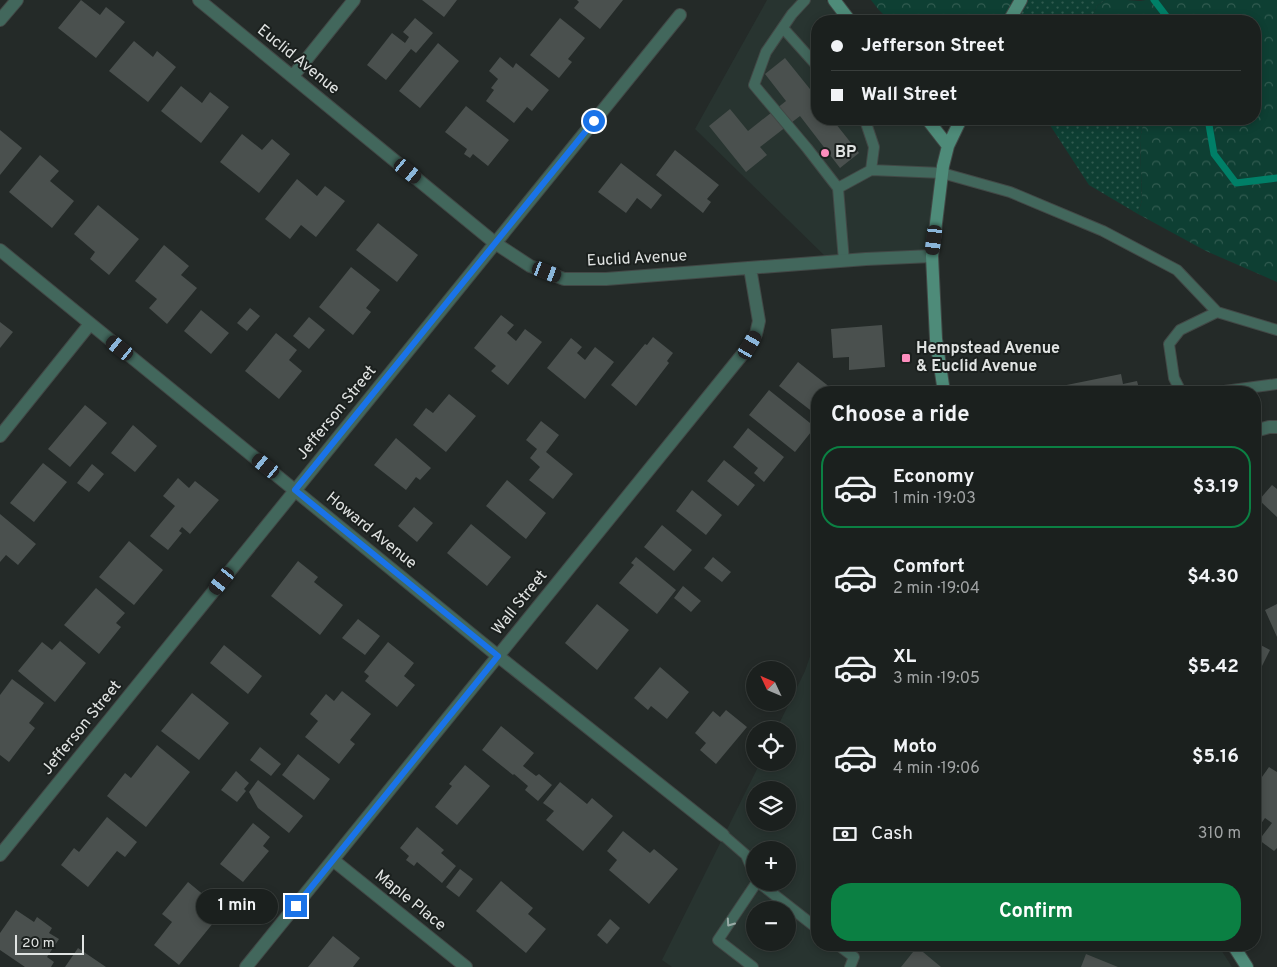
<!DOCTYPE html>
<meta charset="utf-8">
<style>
body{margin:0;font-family:Overpass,sans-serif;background:#242827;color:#f1f3f6;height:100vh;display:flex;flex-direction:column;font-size:19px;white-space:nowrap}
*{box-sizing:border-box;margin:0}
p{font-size:16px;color:#a0a3a4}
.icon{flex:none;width:28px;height:28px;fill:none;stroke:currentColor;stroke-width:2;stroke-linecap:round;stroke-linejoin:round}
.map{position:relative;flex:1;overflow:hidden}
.drawer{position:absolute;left:811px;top:386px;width:450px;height:565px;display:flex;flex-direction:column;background:#1b201e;border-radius:20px;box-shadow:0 2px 8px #0003,0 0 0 1px #393e3c}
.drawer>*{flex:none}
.hud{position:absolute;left:811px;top:15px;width:450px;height:110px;border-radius:20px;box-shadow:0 2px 8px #0003,0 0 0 1px #393e3c;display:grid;align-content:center;height:110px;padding:0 20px;background:#1b201e}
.needle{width:32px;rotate:314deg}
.controls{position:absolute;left:746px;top:661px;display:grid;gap:10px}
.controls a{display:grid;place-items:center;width:50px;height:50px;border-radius:50%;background:#1b201e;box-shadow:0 2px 8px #0003,0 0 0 1px #393e3c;font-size:25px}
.scale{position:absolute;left:15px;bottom:12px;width:69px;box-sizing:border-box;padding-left:5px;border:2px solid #e0e3e2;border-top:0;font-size:14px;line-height:18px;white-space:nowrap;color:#e0e3e2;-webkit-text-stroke:4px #1b201e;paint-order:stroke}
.end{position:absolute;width:22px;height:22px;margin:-11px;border:6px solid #1a73e8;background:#fff;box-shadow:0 0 0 2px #fff}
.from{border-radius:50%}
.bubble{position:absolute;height:35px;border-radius:18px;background:#1b201e;box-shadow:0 2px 8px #0003,0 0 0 1px #393e3c;font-size:16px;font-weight:700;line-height:35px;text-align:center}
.car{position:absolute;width:15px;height:30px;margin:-15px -8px;border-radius:6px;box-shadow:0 0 4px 1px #0007;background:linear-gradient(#222 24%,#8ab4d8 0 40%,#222 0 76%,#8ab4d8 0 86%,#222 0)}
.hud b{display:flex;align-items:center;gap:18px;height:48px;font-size:19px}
.hud b+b{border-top:1px solid #393e3c}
.hud i{width:12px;height:12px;background:#f1f3f6}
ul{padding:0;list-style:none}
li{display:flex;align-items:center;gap:15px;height:82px;margin:0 10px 8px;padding:0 10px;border:2px solid transparent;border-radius:20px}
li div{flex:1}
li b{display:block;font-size:19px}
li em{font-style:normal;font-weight:700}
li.selected{border-color:#0b8043}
li>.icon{width:45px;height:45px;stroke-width:1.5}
h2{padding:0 20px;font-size:22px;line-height:60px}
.pay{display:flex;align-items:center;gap:12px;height:55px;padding:0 20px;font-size:19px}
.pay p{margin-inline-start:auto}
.button{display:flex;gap:10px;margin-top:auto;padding:10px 20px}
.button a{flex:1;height:58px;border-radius:20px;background:#0b8043;color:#fff;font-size:20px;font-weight:700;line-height:58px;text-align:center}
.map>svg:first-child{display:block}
</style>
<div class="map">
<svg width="1277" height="967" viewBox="0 0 1277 967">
<defs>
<pattern id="grass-dots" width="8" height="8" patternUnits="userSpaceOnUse" patternTransform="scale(1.25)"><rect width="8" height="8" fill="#0e3f33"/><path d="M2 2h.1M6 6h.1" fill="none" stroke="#315b50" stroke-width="1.8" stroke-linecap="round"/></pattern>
<pattern id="forest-crowns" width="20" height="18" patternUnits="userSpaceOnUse" patternTransform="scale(1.25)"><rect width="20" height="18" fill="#0e3f33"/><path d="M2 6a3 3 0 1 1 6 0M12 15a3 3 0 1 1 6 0" fill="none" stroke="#315b50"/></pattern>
</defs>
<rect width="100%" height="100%" fill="#242a28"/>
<path fill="#283430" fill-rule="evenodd" d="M767 0H826L843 21H818V119H921L945 149 931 255 826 257 695 129Z
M817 636 818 945H1218L1232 967H672L662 960 760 763 788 762V730H776L805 671ZM755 790H788V822H755ZM755 850H788V882H755ZM755 910H788V942H755Z"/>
<path fill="url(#grass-dots)" d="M1023 0H1105L1097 6 1092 17 1095 21H1009Z
M1046 119H1144L1140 140 1142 200 1138 214 1089 185Z"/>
<path fill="url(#forest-crowns)" d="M871 0H1023L1009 21H890L878 9Z
M1105 0H1127L1140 1 1146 0H1277V282L1206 251 1138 214 1142 200 1140 140 1144 119H1255V21H1095L1092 17 1097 6Z"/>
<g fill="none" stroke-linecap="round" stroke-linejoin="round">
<path stroke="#007f67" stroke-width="7" d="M1154 0 1170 21
M1208 119 1214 154 1236 183 1277 178"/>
</g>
<path fill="#4a504e" d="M81 0 100 15 106 7 125 22 96 58 58 28Z
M422 0H457L444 17Z
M577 0H623L600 29 574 8 579 2Z
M415 18 433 33 416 53 411 49 386 80 367 65 392 33 405 43 409 37 403 32Z
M560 18 585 38 568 59 572 62 559 78 530 55Z
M134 41 153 57 157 51 176 67 148 102 109 71Z
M438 43 459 61 420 108 399 91Z
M500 57 513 68 516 63 549 90 532 111 527 107 514 123 486 101 494 90 491 88 498 79 489 71Z
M785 58 818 99V119H832L859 153 840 168 800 116 760 147 767 155 746 172 709 126 730 109 748 131 786 101 765 74Z
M181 86 202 103 210 92 229 107 201 143 161 111Z
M466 106 509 140 488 166 473 154 470 158 464 154 467 149 445 132Z
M0 130 22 148 0 175Z
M242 134 262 150 272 139 290 154 259 193 220 162Z
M675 150 719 185 707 199 711 202 703 213 656 175Z
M40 155 59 171 50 181 74 201 52 228 9 192Z
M621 163 662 195 651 209 637 198 626 213 598 192Z
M297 179 317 196 325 186 345 201 316 237 301 225 290 239 265 219Z
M98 205 139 239 109 275 90 259 95 252 74 234Z
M378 223 418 255 397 282 356 250Z
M164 245 189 266 181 275 197 288 167 324 149 308 157 299 135 281Z
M351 267 380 290 366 308 371 312 353 335 319 307Z
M250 308 260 316 247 331 237 323Z
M201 310 229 333 211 354 184 331Z
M501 315 514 325 507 333 516 341 525 329 542 342 508 385 491 371 496 366 474 348Z
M309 317 325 330 309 349 293 336Z
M0 322 13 332 0 348Z
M882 325 885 367 849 370V357L833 358 831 329Z
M276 333 297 350 289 360 302 371 279 399 245 371Z
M653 337 673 353 667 361 669 363 636 406 611 385 645 344 647 345Z
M571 338 582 347 577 353 585 360 595 347 614 362 585 399 547 368Z
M798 362 836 392H818V416L779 386Z
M1121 374 1123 384 1137 381 1140 392H1032Z
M769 390 815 427 795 452 749 415Z
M449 394 476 416 446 452 413 425 426 408 433 413Z
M85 405 107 423 70 467 48 449Z
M541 421 559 435 546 452 573 474 553 499 529 480 540 467 530 458 537 449 526 440Z
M133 425 157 446 135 472 111 453Z
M748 428 784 457 764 482 754 473 758 468 733 447Z
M396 438 431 468 420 480 416 477 406 490 374 465Z
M724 460 755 485 738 506 707 481Z
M43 463 67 482 34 522 10 503Z
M92 464 104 474 89 492 77 483Z
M178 478 189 488 195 481 219 500 190 534 182 527 179 531 182 533 168 550 150 536 175 506 163 496Z
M507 480 546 513 526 539 486 506Z
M1272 485 1277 489V517L1259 500Z
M692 490 722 515 706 535 676 511Z
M414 507 433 523 417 542 398 526Z
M0 514 36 544 18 565 6 555 0 562Z
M471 524 511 557 487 586 447 553Z
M662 525 692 550 674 571 644 547Z
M129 541 163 570 134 605 99 577Z
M636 557 676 590 657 614 619 583 634 565 631 563Z
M713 557 731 572 722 582 704 568Z
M298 561 318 577 314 582 343 605 320 635 271 596Z
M683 586 701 601 691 612 674 598Z
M96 588 125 613 116 623 121 627 99 654 64 625Z
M597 604 629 630 597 670 565 643Z
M1277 604V637L1265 610Z
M358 619 380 636 365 655 342 638Z
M60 641 86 663 55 702 18 671 42 642 52 650Z
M388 642 414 663 404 676 415 685 397 707 365 681 369 676 364 672Z
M1255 642 1270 650 1258 674 1255 673Z
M224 645 262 676 248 694 210 663Z
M660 667 689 692 667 719 651 706 648 710 634 698Z
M12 679 44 703 29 723 35 728 9 762 0 755V695Z
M342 691 371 714 350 740 355 744 339 764 305 737 318 721 310 714 326 694 334 701Z
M192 693 229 723 199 760 161 731Z
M726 710 747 727 716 764 700 750 706 743 695 733 713 711 720 717Z
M501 726 534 753 523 766 536 776 539 774 552 785 538 801 525 790 528 786 514 774 513 775 482 750Z
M157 745 190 772 146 827 107 796 125 773 131 778Z
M260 747 281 764 271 776 250 760Z
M298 754 330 779 314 800 282 775Z
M465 765 490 786 457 825 435 807 452 786 449 784Z
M1269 767 1277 772V848L1274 851 1259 840 1272 823 1265 818 1255 832V782L1257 784Z
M236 771 249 783 244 789 246 791 237 802 221 790Z
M258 780 303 816 289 833 258 808 249 792Z
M560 782 587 804 592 798 613 816 583 851 546 820 554 811 543 803Z
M107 817 137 842 125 857 117 851 88 887 61 865 74 848 79 852Z
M253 823 270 837 263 846 269 851 243 882 220 864Z
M417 827 444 850 441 853 456 866 442 883 417 862 414 866 406 860 409 856 400 848Z
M623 831 650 853 654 849 678 869 649 904 609 870 617 860 607 851Z
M460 869 473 879 459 897 446 887Z
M501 881 533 908 528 914 546 929 526 953 476 911Z
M188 882 223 911 179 965 154 945 172 922 162 914Z
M16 910 34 922 37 917 52 928 49 933 59 939 47 957 54 962 51 967H25L0 950V933Z
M610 919 620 928 607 944 597 935Z
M333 936 360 958 353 967H308Z
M917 947 941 967H901Z
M78 948 106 967H65Z
M1086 954 1118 967H1081Z"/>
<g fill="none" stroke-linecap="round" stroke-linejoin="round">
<g stroke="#424846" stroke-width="12">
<path id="service" d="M805 0 792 14 766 52 754 85 807 148 838 188 844 261
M783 28 818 67
M866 119 865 120 874 147 871 170
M838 188 871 170 942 173 1010 192 1103 231 1177 270 1217 312 1277 330
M1181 392 1174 378 1169 344 1180 330 1217 312
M1217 392 1277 384
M723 835 746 855 755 876
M758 882 818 929
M838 945 854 957 850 967
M753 967 718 940 757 882"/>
</g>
<g stroke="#424846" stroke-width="14">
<path id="minor" d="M199 0 495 243 530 266 564 279H606L866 259 932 256
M0 20 17 0
M293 76 354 0
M0 250 498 656 723 835
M1255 431 1269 427H1277
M0 436 90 324
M0 855 680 15
M333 860 466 967
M246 967 750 345 756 334 759 321 750 268"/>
</g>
<g stroke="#424846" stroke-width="14">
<path id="secondary" d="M834 0 850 21
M1009 21 1021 0
M927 119 948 146
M944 392 936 339 932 256 943 166 948 146 961 119
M1233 945 1247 967"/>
</g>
<use href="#service" stroke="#42675c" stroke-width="10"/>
<use href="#minor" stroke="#42675c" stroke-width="12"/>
<use href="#secondary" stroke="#4e8b79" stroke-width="12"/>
</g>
<defs><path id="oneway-chevron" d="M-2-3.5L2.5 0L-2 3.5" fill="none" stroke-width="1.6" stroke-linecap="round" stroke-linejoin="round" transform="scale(1.25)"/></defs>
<use stroke="#99aba6" href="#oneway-chevron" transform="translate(730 923) rotate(125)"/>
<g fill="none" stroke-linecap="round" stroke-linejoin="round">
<path stroke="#1a73e8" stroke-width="6" d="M296 906 498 656 295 490 594 121"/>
</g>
<g fill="#fd8ebe" stroke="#1b201e" stroke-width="2">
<circle cx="825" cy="153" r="5"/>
<rect x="901" y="353" width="10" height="10" rx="2.5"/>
</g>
<g text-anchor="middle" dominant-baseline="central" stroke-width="4" stroke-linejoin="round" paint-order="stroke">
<g font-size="16" fill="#e0e3e2" stroke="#1b201e">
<text transform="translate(298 60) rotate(39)">Euclid Avenue</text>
<text transform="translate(637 259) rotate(-3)">Euclid Avenue</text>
<text transform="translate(337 413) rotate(-51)">Jefferson Street</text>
<text transform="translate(371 531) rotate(39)">Howard Avenue</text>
<text transform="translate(520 603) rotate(-51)">Wall Street</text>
<text transform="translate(82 728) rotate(-51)">Jefferson Street</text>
<text transform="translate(410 901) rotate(39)">Maple Place</text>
</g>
<g font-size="16" font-weight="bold" fill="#e0e3e2" stroke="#1b201e" text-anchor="start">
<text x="835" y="153">BP</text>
<text x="916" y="349">Hempstead Avenue<tspan x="916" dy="18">&amp; Euclid Avenue</tspan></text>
</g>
</g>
</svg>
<div class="controls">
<a><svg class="needle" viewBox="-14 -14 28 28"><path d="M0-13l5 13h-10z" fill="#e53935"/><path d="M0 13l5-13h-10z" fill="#a0a3a4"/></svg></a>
<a><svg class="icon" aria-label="locate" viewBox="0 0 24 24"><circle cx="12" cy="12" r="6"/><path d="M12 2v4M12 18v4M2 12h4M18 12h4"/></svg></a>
<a><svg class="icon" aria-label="layers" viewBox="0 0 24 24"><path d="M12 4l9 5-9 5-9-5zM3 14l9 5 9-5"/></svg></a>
<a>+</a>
<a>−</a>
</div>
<div class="scale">20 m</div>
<i class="end from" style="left:594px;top:121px"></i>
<i class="end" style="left:296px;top:906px"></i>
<div class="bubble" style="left:196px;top:889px;width:82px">1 min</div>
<i class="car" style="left:408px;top:171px;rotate:129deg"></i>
<i class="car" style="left:934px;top:240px;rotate:187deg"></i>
<i class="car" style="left:547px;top:272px;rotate:111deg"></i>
<i class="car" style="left:750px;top:345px;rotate:30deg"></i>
<i class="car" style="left:120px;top:348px;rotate:309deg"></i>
<i class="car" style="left:266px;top:466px;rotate:309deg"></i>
<i class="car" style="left:222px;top:581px;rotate:219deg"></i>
<div class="hud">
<b><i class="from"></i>Jefferson Street</b>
<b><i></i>Wall Street</b>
</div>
<section class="drawer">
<h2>Choose a ride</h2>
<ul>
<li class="selected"><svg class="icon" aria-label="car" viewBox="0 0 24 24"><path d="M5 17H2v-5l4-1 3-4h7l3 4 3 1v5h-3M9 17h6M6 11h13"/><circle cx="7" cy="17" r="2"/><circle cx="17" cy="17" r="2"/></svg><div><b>Economy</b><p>1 min · 19:03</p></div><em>$3.19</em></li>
<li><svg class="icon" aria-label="car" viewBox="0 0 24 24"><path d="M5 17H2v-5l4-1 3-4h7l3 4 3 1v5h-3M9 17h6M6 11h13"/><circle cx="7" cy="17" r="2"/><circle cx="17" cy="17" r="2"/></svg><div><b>Comfort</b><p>2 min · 19:04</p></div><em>$4.30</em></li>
<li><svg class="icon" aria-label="car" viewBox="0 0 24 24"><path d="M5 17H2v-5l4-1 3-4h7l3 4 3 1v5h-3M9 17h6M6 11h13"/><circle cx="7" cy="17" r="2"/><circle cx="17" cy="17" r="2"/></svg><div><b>XL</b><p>3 min · 19:05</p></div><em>$5.42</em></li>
<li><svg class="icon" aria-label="car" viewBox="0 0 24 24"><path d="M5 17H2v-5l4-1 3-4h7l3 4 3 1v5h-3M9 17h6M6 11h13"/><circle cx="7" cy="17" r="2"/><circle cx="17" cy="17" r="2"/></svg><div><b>Moto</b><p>4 min · 19:06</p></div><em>$5.16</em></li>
</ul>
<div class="pay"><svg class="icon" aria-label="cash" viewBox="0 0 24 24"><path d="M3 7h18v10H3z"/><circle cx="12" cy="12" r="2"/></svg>Cash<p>310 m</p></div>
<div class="button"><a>Confirm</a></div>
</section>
</div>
